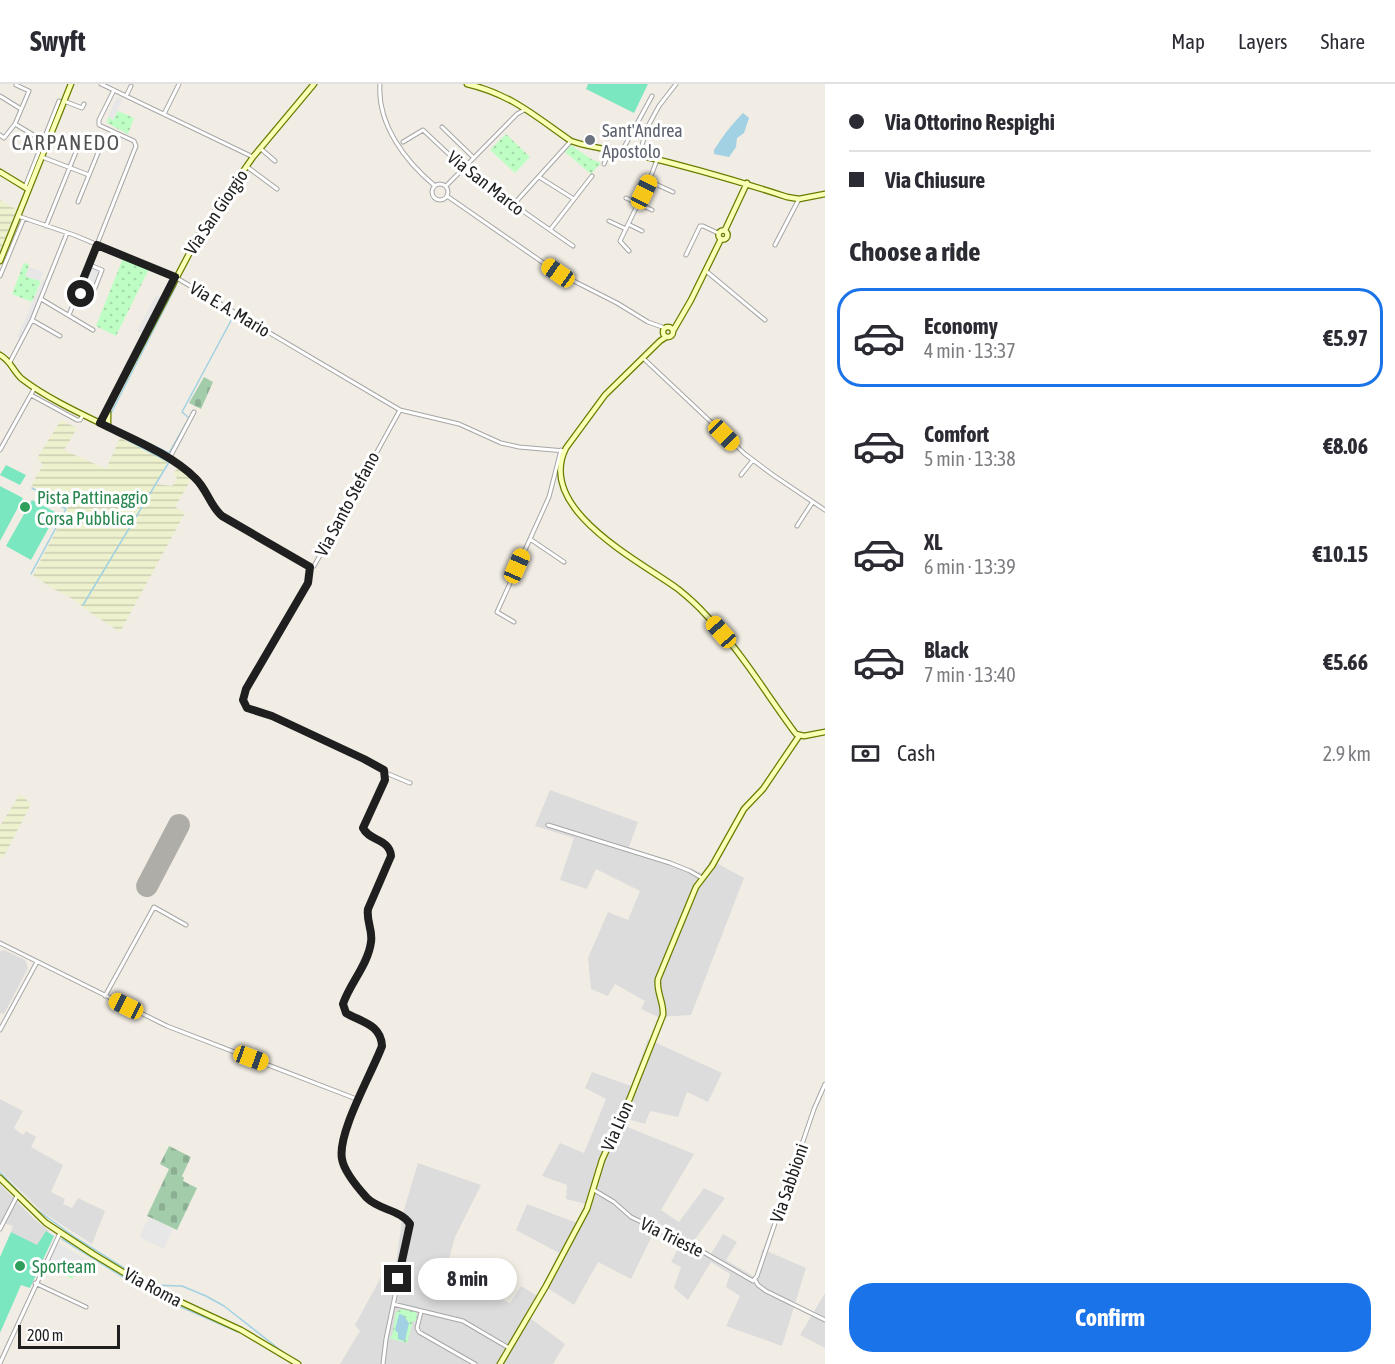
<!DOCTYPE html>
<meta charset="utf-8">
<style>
body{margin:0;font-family:"Asap Condensed",sans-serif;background:#f2f2f3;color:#2b2b33;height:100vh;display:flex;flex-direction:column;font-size:22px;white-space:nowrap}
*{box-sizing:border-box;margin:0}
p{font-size:20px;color:#7c7c81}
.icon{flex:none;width:33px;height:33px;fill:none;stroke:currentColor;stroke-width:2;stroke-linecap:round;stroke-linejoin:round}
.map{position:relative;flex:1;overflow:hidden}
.panel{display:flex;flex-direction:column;background:#fff;width:570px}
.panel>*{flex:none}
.banner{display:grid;align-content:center;height:132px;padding:0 24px;background:#fff}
.scale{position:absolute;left:18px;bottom:15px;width:102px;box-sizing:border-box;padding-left:6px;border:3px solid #1f1f1f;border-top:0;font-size:16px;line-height:21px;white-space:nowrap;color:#1f1f1f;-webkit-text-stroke:4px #fff;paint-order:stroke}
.end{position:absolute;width:27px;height:27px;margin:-14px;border:8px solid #1f1f1f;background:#fff;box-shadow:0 0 0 3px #fff}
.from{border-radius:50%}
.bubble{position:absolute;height:42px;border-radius:21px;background:#fff;box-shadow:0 3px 9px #0003;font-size:20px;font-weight:700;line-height:42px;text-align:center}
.car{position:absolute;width:18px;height:36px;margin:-18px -9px;border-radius:8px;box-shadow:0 0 4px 2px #0007;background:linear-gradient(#f5c518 24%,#345 0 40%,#f5c518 0 76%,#345 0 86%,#f5c518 0)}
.banner b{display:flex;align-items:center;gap:21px;height:57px;font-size:22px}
.banner b+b{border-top:2px solid #e1e1e2}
.banner i{width:15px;height:15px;background:#2b2b33}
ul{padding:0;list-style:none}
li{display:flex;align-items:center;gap:18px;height:99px;margin:0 12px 9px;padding:0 12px;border:3px solid transparent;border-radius:24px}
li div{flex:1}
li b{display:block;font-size:22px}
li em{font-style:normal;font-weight:700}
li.selected{border-color:#1a73e8}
li>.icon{width:54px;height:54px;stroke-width:1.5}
h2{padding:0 24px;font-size:27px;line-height:72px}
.pay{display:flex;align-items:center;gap:15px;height:66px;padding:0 24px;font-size:22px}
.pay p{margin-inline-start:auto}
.action{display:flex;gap:12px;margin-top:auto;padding:12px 24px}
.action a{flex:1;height:69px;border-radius:24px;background:#1a73e8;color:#fff;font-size:24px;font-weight:700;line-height:69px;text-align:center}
header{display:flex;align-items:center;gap:36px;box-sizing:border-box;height:84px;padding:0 30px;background:#fff;border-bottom:2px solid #e1e1e2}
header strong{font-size:28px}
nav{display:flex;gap:33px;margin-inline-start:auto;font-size:21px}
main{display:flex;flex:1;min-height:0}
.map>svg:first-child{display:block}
</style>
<header>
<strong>Swyft</strong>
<nav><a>Map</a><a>Layers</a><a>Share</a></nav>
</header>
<main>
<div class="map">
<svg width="825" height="1280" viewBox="0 0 825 1280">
<defs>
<pattern id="farmland-rules" width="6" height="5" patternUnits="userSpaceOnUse" patternTransform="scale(1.5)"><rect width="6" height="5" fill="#edf1ce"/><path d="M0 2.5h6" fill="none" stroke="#cbceb0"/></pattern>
<pattern id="cemetery-stones" width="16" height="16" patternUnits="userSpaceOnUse" patternTransform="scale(1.5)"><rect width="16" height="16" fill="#a3ccab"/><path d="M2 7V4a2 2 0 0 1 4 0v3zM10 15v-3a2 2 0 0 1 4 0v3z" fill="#8caf93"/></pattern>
<pattern id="park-dots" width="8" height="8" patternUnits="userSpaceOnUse" patternTransform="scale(1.5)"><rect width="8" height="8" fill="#befec5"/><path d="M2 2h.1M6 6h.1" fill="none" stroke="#a3d9a9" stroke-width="1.8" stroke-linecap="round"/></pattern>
</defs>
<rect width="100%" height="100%" fill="#f1ede4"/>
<path fill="#dddcdc" d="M550 706 638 738 629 763 702 789 711 776 744 794 691 931 658 933 641 925 645 917 615 900 608 912 591 905 588 874 608 828 628 836 640 807 596 785 587 805 560 796 574 754 535 742Z
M4 866 25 876 28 884 4 930 1 929 0 931V867Z
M648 955 722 989 708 1018 687 1008 678 1033 650 1027 645 1040 627 1035 625 1042 694 1070 661 1126 679 1138 704 1104 725 1114 693 1158 711 1170 723 1150 737 1158 726 1176 756 1194 762 1165 806 1184 782 1262 726 1242 740 1212 726 1203 730 1190 711 1178 688 1216 674 1204 681 1183 671 1178 679 1162 653 1150 631 1195 598 1178 574 1221 543 1201 559 1169 516 1146 527 1120 577 1139 586 1120 566 1115 567 1101 542 1092 560 1059 584 1069 606 1015 585 1004 592 988 631 1002Z
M0 1015 23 1027 14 1044 23 1051 26 1047 36 1053 31 1063 63 1081 51 1108 65 1115 63 1120 72 1124 78 1114 105 1127 92 1160 42 1128 0 1086Z
M418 1079 481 1101 455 1153 445 1189 510 1219 521 1202 542 1215 530 1234 565 1260 553 1280H340L360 1247 355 1241 387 1182 395 1187 403 1129Z
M0 1100 33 1134 49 1147 48 1149 46 1148 37 1162 11 1148 13 1142 0 1138Z
M825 1209V1264L800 1251Z"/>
<path fill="url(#farmland-rules)" d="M0 116 17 126 0 166Z
M61 336 77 344 64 366 106 385 120 354 168 377 156 400 172 402 177 394 173 390 177 384 192 394 175 423 185 429 120 548 88 527 73 515 50 503 33 491 68 424 65 421 33 403 32 400 43 381 37 374Z
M20 710 31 720 3 774 0 772V742Z"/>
<path fill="url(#cemetery-stones)" d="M204 293 213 298 201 325 189 319Z
M169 1062 191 1073 182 1092 184 1094 183 1097 197 1104 177 1146 147 1132 169 1085 160 1080Z"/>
<path fill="url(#park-dots)" d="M118 27 134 34 128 50 107 39 108 33 113 36Z
M506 50 530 73 515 89 490 66Z
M571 61 591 75 601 79 591 90 565 68Z
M123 174 149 185 116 252 96 242Z
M24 179 29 180 26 192 41 197 32 218 12 210Z
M63 1180 76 1186 72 1195 59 1188Z
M402 1225 416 1228 417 1231 416 1237H413L407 1259 389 1254 392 1252 396 1228Z"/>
<path fill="#7be7c1" d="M588 0H648L634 29 586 5Z
M6 381 26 391 20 401 0 391Z
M0 402 23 414 0 457Z
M32 416 57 429 31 476 6 462Z
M46 1147 54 1152 30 1204 21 1201 0 1249V1173L11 1148 37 1161Z
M460 1195 475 1203 471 1212 455 1204Z"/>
<path fill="#e7e7e7" d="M117 13 123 15 113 36 108 33Z
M90 181 102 186 91 214 79 209Z
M29 183 44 188 40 197 25 192Z
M43 195 47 197 22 256 17 253Z
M156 211 162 213 143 250 137 247Z
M149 1133 173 1145 164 1165 139 1153Z
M58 1159 85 1175 79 1188 63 1180 59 1187 47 1182Z"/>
<path fill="#a1d1e2" d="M743 29 749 34 744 49 737 54 736 63 729 73 714 70V66C723 52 731 41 743 29Z
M399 1230 403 1231 409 1239 405 1257 398 1255V1249L395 1246Z"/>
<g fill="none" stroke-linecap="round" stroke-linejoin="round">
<path stroke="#a1d1e2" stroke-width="1.5" d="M110 331 176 202
M110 339 112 342 169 369 189 334 182 328 234 231
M31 490 66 425 32 404
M83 521 169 378 127 356
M0 1088 30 1120
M33 1123 76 1154 151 1201 182 1202 206 1212 224 1222 284 1269
M62 1155 147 1208 238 1248
M288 1272 297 1276"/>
<path stroke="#afada8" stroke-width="22" d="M147 802 179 741"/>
<g stroke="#a6a6a6" stroke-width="5">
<path id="street" d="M101 0 253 73
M380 0C377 40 405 77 435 102
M0 12 21 25
M126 12 131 2
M64 17 82 24 84 20
M164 30 179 0
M15 40 29 7 16 1
M442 43 474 74
M0 51 4 54 15 40 47 59
M403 58 423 46 470 90 573 162
M261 65 275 77
M622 67 652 12
M639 71 647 44 659 22 676 0
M42 73 89 91 102 59
M604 80 610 65
M246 82 277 105
M539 93 574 115
M649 97 673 108
M432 108a8 8 0 1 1 16 0a8 8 0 1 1-16 0Z
M446 102 517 30 526 25
M25 103 59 17
M447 112 558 189 617 219 648 238 665 244
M626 114 652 126
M78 118 89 91
M513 121 571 57
M18 132 74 151 175 193 400 326 459 340 501 359 519 363 565 367
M609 137 626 145
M628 140 642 147
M46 142 82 53
M550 146 592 92
M775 161 799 115
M629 167 620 157 649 97 657 76
M686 171 700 142H703L718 149
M706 187 765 236
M0 192 24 134
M78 209 91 214 102 186 90 181
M41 215 93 246
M69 231 136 62 134 57 99 41V36L114 6
M32 236 60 252
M643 274 745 370 773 391 825 426
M10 278 32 236 67 149
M31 311 77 336H80L83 331
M100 339C130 354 171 370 195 394 206 405 210 422 222 432L310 483
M0 366 34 305
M169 375 194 328
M741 391 753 376
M797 442 812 419
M530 455 564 478
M310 483 308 499 246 605 243 616 247 624 272 632 364 675 384 686 386 689 410 699
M310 483 314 482 323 466 400 326
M514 538 497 528 549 413 561 366
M548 741 670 779 690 787 702 794
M0 859 167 942 359 1016
M105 912 154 823 186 841
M0 946 37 878
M594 1106 614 1118 631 1133 698 1165 753 1197 757 1192 814 1025 825 1000
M0 1145 17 1112
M755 1196 758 1201 766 1207 825 1236
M35 1199 86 1223
M393 1220 463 1237 509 1264
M421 1228 417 1244 419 1248 475 1280
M0 1279 60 1149
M383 1280 386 1255 410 1140C401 1126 379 1125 367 1114 358 1104 344 1088 342 1075 336 1049 373 989 382 962 381 940 361 938 346 929L343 920 370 862C374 849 365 838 368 825L391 772C390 755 369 757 363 744L385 696 386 689"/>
</g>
<g stroke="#6a7c00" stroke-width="7">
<path id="secondary" d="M467 0C511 10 536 33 571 57 593 65 617 66 639 71 689 83 738 97 787 113L799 115 825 110
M0 88 28 105
M725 146 747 99
M718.5 151a4.5 4.5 0 1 1 9 0a4.5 4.5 0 1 1-9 0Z
M0 177 71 0
M663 248a5 5 0 1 1 10 0a5 5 0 1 1-10 0Z
M673 247 691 216 721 155
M666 253 660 257 605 311 566 364C535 425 640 477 678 505 688 513 697 521 705 530 740 565 766 610 796 650L804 652 825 648
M0 271C11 277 13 287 22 295 44 312 75 327 100 339L199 151 253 73 314 0
M108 343V328
M0 1094 46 1139 93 1170 146 1202 241 1246 298 1280
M500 1280 546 1202 587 1125 602 1076 630 1014 663 931C664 918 656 908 658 895L696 803 712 782 744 725 763 705 799 652"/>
</g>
<use href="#street" stroke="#fff" stroke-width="3"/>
<use href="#secondary" stroke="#f9ffb4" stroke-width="4.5"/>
</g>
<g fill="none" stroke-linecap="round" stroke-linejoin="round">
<path stroke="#1f1f1f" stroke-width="8" d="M81 210 78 208 97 161 175 193 100 339C130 354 171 370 195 394 207 405 210 422 222 432L310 483 308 499 246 605 243 616 247 624 272 632 364 675 384 686 385 696 363 744C369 757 390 755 391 772L368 825C366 837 373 846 371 858 368 881 350 899 343 920L346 929C361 938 381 940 382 962 372 989 337 1049 342 1075 344 1088 358 1104 367 1114 379 1126 401 1126 410 1140L398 1195"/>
</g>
<circle fill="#6b7280" stroke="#fff" stroke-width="2" cx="590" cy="56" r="6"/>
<g fill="#2e9e5b" stroke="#fff" stroke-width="2">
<circle cx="25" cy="423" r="6"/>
<circle cx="20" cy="1182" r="6"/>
</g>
<g text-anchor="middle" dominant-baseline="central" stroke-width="6" stroke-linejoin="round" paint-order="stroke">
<g font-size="18" fill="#5b616d" stroke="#fff" text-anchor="start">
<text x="602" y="46">Sant'Andrea<tspan x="602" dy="21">Apostolo</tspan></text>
</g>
<g font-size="18" fill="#1f1f1f" stroke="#fff">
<text transform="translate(486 99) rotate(38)">Via San Marco</text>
<text transform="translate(216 128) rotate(-56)">Via San Giorgio</text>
<text transform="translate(230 225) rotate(31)">Via E. A. Mario</text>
<text transform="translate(347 420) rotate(-62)">Via Santo Stefano</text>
<text transform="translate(617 1042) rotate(-66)">Via Lion</text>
<text transform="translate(789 1099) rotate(-71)">Via Sabbioni</text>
<text transform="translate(672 1153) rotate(26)">Via Trieste</text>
<text transform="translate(153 1203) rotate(28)">Via Roma</text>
</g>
<g font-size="18" fill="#27864d" stroke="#fff" text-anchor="start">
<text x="37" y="413">Pista Pattinaggio<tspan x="37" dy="21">Corsa Pubblica</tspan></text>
<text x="32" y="1182">Sporteam</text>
</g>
<g font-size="21" letter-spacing="1.5" fill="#525252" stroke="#fff">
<text x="66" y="58">CARPANEDO</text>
</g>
</g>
</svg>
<div class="scale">200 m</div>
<i class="end from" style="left:81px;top:210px"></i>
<i class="end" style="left:398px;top:1195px"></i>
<div class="bubble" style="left:418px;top:1174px;width:99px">8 min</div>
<i class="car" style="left:644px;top:108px;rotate:26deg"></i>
<i class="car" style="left:558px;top:189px;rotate:305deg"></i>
<i class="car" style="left:724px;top:351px;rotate:135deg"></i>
<i class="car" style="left:517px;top:482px;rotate:24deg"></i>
<i class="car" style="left:721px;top:548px;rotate:319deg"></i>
<i class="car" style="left:126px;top:922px;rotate:296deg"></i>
<i class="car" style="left:251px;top:974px;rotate:110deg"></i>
</div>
<section class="panel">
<div class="banner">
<b><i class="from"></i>Via Ottorino Respighi</b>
<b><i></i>Via Chiusure</b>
</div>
<h2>Choose a ride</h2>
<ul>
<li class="selected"><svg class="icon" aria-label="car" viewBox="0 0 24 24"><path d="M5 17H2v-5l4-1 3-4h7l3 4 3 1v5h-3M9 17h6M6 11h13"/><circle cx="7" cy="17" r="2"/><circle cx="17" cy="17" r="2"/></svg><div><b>Economy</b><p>4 min · 13:37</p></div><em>€5.97</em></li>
<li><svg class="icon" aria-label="car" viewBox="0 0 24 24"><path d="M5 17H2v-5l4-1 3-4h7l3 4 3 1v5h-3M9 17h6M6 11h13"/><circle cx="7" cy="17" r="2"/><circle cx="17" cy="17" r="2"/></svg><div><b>Comfort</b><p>5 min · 13:38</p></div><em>€8.06</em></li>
<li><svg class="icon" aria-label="car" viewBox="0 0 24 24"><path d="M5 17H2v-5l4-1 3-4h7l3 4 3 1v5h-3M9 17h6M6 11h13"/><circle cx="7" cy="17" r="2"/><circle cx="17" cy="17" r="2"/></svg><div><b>XL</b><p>6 min · 13:39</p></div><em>€10.15</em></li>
<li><svg class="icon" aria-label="car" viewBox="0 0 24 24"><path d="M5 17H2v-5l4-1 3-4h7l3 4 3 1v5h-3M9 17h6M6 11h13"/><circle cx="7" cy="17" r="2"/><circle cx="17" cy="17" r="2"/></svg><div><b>Black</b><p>7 min · 13:40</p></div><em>€5.66</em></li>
</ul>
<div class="pay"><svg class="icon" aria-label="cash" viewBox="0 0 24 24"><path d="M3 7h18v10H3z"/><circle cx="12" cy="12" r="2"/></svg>Cash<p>2.9 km</p></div>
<div class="action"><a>Confirm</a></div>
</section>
</main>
